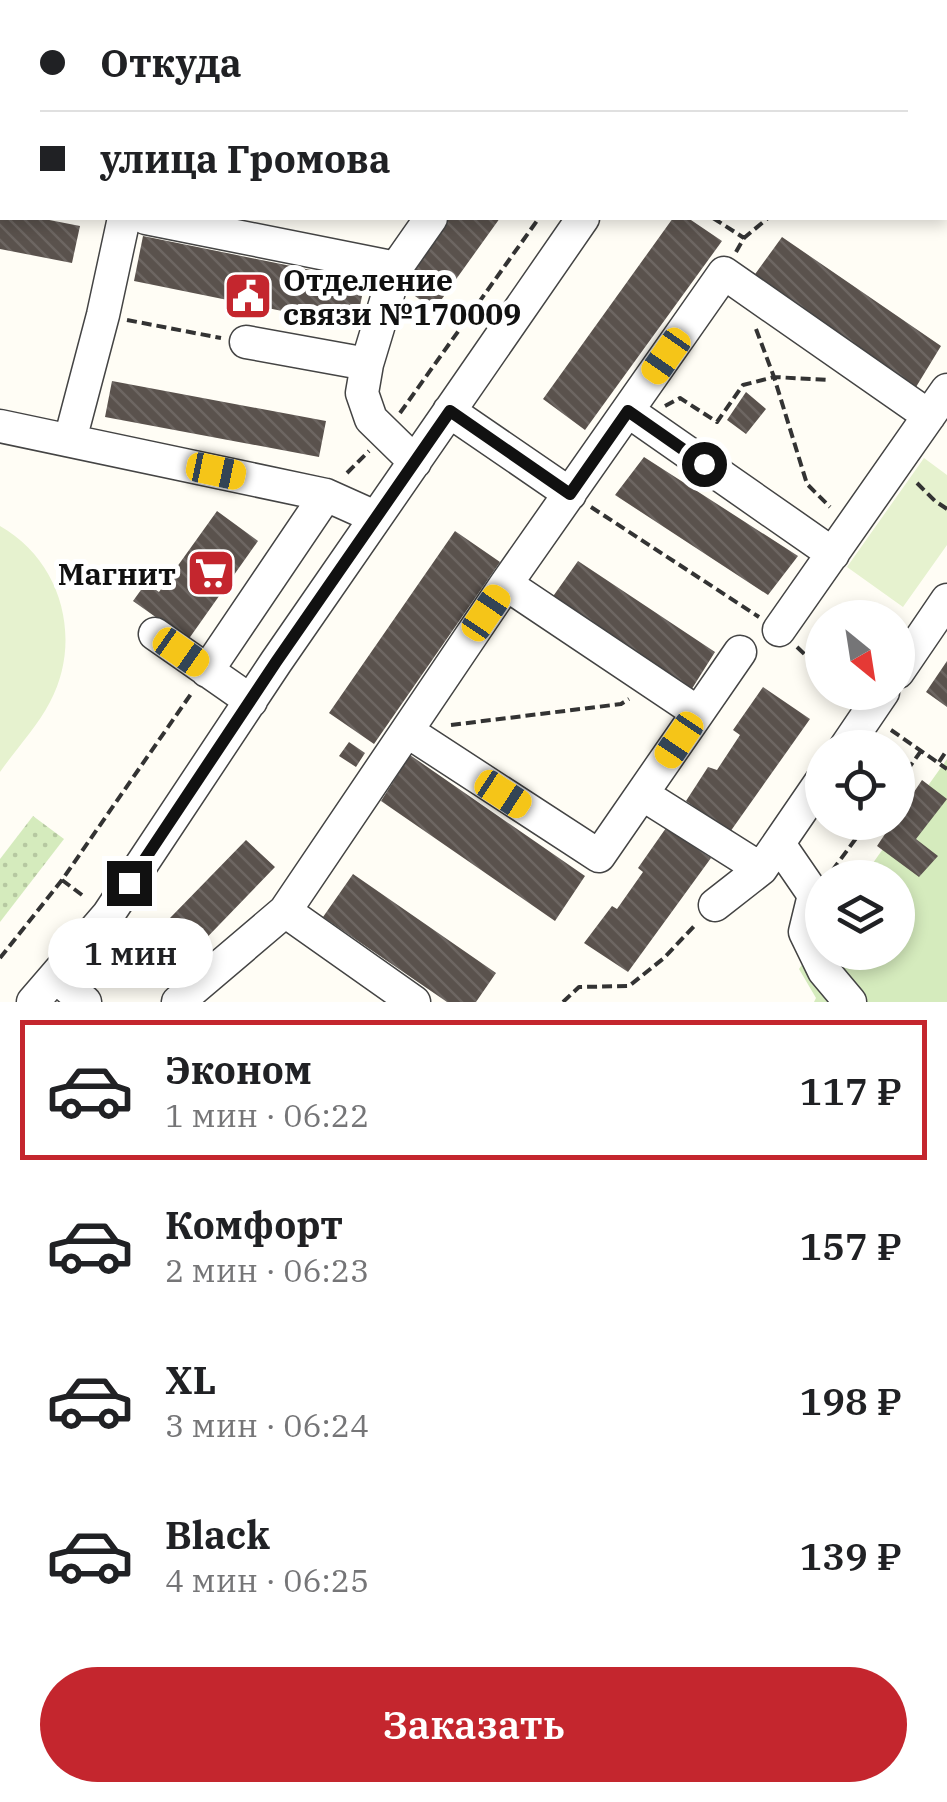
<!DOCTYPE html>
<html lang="ru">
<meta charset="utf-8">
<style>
body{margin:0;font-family:"IBM Plex Serif",serif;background:#f6f6f6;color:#202124;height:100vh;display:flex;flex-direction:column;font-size:38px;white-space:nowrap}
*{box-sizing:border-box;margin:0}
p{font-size:32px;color:#757577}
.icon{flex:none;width:55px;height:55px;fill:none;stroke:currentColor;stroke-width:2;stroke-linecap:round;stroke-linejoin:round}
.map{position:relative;height:1002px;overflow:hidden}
.details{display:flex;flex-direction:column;background:#fff;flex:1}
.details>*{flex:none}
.top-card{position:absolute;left:0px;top:0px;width:948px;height:220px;box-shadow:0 5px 15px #0003;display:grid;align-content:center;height:220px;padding:0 40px;background:#fff}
.needle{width:65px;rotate:150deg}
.buttons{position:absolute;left:805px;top:600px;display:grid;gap:20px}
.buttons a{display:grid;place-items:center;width:110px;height:110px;border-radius:50%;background:#fff;box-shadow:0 5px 15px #0003;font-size:50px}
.end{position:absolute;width:45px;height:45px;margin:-22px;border:12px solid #111;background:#fff;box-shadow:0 0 0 5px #fff}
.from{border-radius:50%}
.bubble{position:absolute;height:70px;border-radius:35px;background:#fff;box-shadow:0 5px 15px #0003;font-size:32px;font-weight:600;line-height:70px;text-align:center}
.car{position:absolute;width:30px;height:60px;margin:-30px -15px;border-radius:12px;box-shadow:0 0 8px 2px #0007;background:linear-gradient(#f5c518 24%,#345 0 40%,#f5c518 0 76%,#345 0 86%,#f5c518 0)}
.top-card b{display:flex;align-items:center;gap:35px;height:95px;font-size:38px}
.top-card b+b{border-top:2px solid #e0e0e0}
.top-card i{width:25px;height:25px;background:#202124}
ul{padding:18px 0 0;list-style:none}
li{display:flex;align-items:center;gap:30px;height:140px;margin:0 20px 15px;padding:0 20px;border:5px solid transparent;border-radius:0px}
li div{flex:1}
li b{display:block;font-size:38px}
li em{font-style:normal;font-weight:600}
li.active{border-color:#c4262e}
li>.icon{width:90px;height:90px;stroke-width:1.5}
.action{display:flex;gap:20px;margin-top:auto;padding:20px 40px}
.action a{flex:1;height:115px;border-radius:60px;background:#c4262e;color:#fff;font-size:40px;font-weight:600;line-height:115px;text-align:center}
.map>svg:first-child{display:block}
</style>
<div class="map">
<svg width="947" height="1002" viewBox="0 0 947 1002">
<defs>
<pattern id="grass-dots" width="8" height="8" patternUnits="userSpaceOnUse" patternTransform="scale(2.5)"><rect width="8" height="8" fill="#d5ebbd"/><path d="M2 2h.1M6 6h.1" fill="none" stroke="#b6c8a1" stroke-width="1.8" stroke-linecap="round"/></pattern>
<pattern id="building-back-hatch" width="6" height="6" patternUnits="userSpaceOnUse" patternTransform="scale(2.5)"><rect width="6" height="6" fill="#5a524d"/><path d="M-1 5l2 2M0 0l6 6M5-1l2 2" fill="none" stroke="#6d6662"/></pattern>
</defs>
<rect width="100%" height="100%" fill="#fffdf5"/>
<path fill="url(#grass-dots)" d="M33 816 64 839 0 922V859Z"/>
<path fill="#d5ebbd" d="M947 759V1002H814L816 998 799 969 822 935V952H898V878L863 877Z"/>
<path fill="#e6f2cf" d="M924 458 947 475V545L903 607 847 567Z
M0 526C62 561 83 640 50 702 37 727 16 749 0 772Z"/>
<path fill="url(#building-back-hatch)" d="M0 218H39L80 226 72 263 0 249Z
M446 218H500L434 310 400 285Z
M673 218H688L722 241 585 430 543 399Z
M143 236 365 281 356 326 134 281Z
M782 237 941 346 916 387 753 277Z
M112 381 326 421 319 457 105 417Z
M746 392 766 409 746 434 727 420Z
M644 457 798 556 768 595 615 495Z
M217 511 258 541 188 640 133 601 146 583 159 592Z
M455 531 500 562 374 744 329 713Z
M578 561 715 652 688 695 549 602Z
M947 661V707L926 692Z
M763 687 810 719 730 832 686 801 708 767 717 770 740 735 733 730Z
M349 742 365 753 356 767 339 756Z
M410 755 585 876 555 921 381 801Z
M922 780 947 799 916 839 938 856 919 877 877 846 893 822H898V816Z
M666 828 711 858 628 972 584 943 612 906 617 909 643 872 638 868Z
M246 840 275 867 162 984 133 956Z
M353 874 496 973 476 1002H447L323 917Z"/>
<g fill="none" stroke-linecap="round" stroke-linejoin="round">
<g stroke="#444" stroke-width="35">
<path id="minor" d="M446 0 459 2
M227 2 228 0
M614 2 615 0
M732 2 734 0
M945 3 947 1
M0 22H2
M945 31 947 32
M0 188H2
M146 218 396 268 367 364 362 393 371 419 415 462
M396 268 431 218
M246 342 367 364
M449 411 570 494
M628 411 833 554
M0 426 326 495 375 517
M70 440 103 315 124 218
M506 584 697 712
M779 630 947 390
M155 634 251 701
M207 671 326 495
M898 672 947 600
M407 731 599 856 740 652
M845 748 883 692
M642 794 761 869
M779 844 814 895 805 932 824 971 850 1002
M715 905 761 869 822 780
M285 911 414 1002
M56 977 85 1002
M33 1002 108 915 276 662 583 218
M178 1002 285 911 506 584 724 273 929 416"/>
</g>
<path stroke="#333" stroke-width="4" stroke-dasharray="10 5" stroke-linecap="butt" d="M686 2 687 0
M713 218 744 238
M736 252 744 238 768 218
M127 320 221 338
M756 329 774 377 807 484 830 507
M665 406 680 398 717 422 743 385 774 377 830 380
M400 413 539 218
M347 473 369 451
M917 483 935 501 947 509
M591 507 759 617
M797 647 822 671
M451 725 621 704 629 699
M891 730 947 769
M939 762 947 750
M898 783 921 751
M832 871 868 822
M62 880 86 898
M0 958 62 880 193 691
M563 1002 579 987 629 986 664 958 697 923"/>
<use href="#minor" stroke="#fff" stroke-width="32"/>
</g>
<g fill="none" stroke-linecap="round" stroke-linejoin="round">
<path stroke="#111" stroke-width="12" d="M129 883 276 662 450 411 570 494 628 411 704 464"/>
</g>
<defs>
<g id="civic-square" transform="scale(2.5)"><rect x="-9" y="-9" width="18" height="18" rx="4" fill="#c4262e" stroke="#fff"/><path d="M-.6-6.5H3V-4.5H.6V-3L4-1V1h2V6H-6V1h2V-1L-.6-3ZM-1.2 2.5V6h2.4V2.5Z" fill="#fff"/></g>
<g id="supermarket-square" transform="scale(2.5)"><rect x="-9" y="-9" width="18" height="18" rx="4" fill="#c4262e" stroke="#fff"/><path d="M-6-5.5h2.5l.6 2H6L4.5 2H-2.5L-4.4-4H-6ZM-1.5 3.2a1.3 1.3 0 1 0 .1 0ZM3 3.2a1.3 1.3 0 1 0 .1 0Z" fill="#fff"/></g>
</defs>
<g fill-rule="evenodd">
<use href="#civic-square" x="248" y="296"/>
<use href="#supermarket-square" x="211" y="573"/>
</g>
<g text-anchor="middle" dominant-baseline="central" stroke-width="10" stroke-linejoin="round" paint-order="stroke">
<g font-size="30" font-weight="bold" fill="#111" stroke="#fff" text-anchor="start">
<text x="283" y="279">Отделение<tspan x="283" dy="34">связи №170009</tspan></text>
<text x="176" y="573" text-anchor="end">Магнит</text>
</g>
</g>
</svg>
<div class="buttons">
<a><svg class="needle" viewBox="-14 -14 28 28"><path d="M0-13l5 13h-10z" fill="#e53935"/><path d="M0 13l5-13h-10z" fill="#757577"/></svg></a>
<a><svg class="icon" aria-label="locate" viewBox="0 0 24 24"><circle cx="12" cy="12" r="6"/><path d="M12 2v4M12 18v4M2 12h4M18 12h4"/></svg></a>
<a><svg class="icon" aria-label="layers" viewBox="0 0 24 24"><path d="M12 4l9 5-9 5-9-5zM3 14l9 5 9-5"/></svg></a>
</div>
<i class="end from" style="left:704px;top:464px"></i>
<i class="end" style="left:129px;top:883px"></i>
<div class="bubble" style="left:48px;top:918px;width:165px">1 мин</div>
<i class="car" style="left:666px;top:356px;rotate:215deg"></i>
<i class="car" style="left:216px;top:471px;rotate:102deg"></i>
<i class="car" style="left:486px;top:613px;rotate:34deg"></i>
<i class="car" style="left:181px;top:652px;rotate:125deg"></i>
<i class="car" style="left:679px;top:740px;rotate:214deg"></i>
<i class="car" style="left:503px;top:794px;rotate:123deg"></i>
<div class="top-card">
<b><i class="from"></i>Откуда</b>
<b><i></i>улица Громова</b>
</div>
</div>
<section class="details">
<ul>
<li class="active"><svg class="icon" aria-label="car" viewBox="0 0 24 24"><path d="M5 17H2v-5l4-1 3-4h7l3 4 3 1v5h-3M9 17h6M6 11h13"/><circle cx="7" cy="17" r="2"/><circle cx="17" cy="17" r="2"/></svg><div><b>Эконом</b><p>1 мин · 06:22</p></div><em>117 ₽</em></li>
<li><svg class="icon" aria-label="car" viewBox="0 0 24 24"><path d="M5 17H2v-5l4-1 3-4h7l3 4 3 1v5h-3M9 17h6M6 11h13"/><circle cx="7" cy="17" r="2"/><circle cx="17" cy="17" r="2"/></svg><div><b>Комфорт</b><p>2 мин · 06:23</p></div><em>157 ₽</em></li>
<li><svg class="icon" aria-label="car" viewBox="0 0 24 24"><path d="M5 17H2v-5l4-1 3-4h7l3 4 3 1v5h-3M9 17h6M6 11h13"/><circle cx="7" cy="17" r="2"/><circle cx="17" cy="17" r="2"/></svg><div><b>XL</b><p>3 мин · 06:24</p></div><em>198 ₽</em></li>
<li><svg class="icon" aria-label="car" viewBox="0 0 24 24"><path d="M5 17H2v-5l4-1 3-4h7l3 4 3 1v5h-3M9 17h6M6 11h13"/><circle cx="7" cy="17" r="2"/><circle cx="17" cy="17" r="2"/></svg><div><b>Black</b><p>4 мин · 06:25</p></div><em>139 ₽</em></li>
</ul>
<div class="action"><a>Заказать</a></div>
</section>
